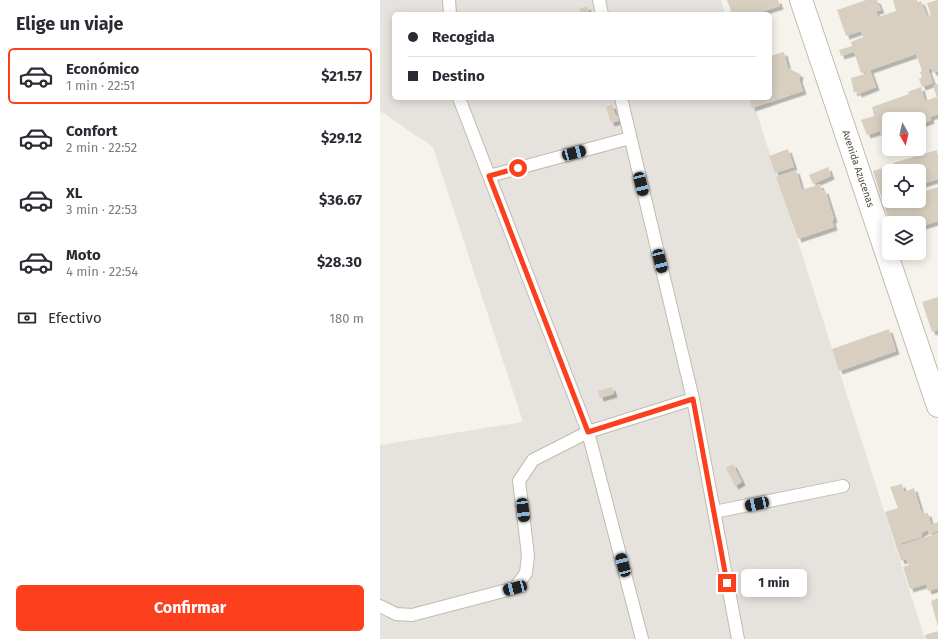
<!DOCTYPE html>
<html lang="es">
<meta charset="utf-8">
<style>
body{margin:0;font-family:"Fira Sans",sans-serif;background:#f7f7f7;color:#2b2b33;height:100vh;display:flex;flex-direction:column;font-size:15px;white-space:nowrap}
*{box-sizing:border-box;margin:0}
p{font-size:13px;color:#7c7c81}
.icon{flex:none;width:22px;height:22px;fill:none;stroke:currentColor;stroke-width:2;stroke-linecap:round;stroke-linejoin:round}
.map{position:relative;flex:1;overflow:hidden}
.drawer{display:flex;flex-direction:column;background:#fff;width:380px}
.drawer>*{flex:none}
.top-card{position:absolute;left:12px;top:12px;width:380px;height:88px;border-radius:6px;box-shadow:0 2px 10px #0003;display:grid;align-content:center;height:88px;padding:0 16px;background:#fff}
.needle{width:26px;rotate:172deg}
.fabs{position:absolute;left:502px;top:112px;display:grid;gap:8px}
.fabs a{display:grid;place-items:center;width:44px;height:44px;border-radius:6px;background:#fff;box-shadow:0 2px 10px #0003;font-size:20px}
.end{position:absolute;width:18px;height:18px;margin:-9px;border:5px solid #fc3f1d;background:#fff;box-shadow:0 0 0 2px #fff}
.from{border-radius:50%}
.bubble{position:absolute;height:28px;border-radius:6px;background:#fff;box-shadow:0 2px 10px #0003;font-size:13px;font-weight:700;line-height:28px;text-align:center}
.car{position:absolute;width:12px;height:24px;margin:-12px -6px;border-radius:5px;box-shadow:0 0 3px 1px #0007;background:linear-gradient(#222 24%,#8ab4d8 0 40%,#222 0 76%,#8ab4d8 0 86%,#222 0)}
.top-card b{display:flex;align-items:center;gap:14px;height:38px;font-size:15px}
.top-card b+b{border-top:1px solid #e1e1e2}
.top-card i{width:10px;height:10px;background:#2b2b33}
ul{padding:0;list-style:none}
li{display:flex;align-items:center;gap:12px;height:56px;margin:0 8px 6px;padding:0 8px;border:2px solid transparent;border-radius:6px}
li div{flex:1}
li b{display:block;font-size:15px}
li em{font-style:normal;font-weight:700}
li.selected{border-color:#fc3f1d}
li>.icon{width:36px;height:36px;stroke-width:1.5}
h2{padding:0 16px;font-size:18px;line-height:48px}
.pay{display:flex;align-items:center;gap:10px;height:44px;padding:0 16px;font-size:15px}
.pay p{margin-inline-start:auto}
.primary-button{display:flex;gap:8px;margin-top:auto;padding:8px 16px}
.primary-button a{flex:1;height:46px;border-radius:6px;background:#fc3f1d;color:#fff;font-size:16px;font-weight:700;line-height:46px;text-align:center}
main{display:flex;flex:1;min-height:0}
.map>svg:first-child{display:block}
</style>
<main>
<section class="drawer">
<h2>Elige un viaje</h2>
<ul>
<li class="selected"><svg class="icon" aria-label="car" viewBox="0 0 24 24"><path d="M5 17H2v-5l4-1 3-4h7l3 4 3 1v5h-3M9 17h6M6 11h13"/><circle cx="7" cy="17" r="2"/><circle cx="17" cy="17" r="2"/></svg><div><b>Económico</b><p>1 min · 22:51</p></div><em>$21.57</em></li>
<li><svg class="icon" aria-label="car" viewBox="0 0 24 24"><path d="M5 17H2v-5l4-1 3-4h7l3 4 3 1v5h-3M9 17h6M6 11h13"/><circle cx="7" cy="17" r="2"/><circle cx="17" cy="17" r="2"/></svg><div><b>Confort</b><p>2 min · 22:52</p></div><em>$29.12</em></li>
<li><svg class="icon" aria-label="car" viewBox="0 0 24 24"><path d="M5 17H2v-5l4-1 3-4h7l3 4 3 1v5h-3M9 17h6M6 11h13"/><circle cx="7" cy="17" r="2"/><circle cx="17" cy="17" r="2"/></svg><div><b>XL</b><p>3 min · 22:53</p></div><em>$36.67</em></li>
<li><svg class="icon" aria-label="car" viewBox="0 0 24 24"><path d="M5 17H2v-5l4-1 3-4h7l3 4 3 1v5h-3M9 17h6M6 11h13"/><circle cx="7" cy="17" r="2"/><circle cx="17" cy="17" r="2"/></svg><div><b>Moto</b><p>4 min · 22:54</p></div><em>$28.30</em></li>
</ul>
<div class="pay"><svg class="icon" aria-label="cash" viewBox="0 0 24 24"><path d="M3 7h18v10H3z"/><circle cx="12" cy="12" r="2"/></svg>Efectivo<p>180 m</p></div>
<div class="primary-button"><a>Confirmar</a></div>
</section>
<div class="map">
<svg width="558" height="639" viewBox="0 0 558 639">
<defs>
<filter id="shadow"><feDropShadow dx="3.5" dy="3.5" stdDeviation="0" flood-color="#0004"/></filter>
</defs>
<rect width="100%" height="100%" fill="#f6f3ec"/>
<path fill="#e6e2dd" d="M0 0H341L345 14H14V98H372L545 639H0V445L143 422 53 147 0 111Z"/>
<path fill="#d8cfc1" filter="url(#shadow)" d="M347 0H398L400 6 375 14H352Z
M486 0H497L501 10 496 11 498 17 516 11 513 0H537V2L541 1 547 16 551 15 547 3 558 0V72H553L551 68 548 69 553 83 542 87 539 79 542 77 540 72 542 71 536 54 490 70 496 87 478 94 477 91 474 93 471 78 485 74V72L481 73 474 52 461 56 459 50 472 46 471 42 483 37 481 31 466 36 457 10Z
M207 6 210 14H201L199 9Z
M404 52 408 68 420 74 419 79 423 91 372 108 369 98H390V56Z
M558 84V114L550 117 551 120 539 125V119H509V132L501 135 500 131 487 135 481 120 494 116 492 107 529 94 528 92 541 87 545 101 557 97 553 86Z
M232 105 236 116 240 115 242 120 231 123 226 107Z
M408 149 414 167 395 173 389 156Z
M557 150 558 179 539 185V171H516L513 163Z
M510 166 512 171H509V201H539V193L558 187V221L539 227V223H518L515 216 508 218 493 171Z
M448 167 451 176 433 184 429 175Z
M416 170 422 190 440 184 442 191 445 190 454 219 452 220 454 227 418 239 396 177Z
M558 297V330L552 332 542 302Z
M509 329 516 351 459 371 452 349Z
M232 387 234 394 220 398 218 391Z
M353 464 362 482 355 486 346 468Z
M522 484 524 492 534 488 540 508 543 514 548 513 551 525 558 522V531L549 534 548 530 541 533 542 537 521 543 522 545 558 533V588L548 591 546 584 530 589 523 567 529 565 526 559 521 561 505 512 518 508 510 487Z
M367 577 371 584 365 588 361 582Z
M558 598V627L551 601Z
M558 631V639H546L545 635Z"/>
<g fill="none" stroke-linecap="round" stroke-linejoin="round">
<g stroke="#c2bbae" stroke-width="14">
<path id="service" d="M69 0 70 14
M219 0 222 14
M79 98 208 432 262 639
M241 98 313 399 358 639
M109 176 250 138
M334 512 463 486
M0 606 16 614 32 615 135 588 146 573 148 555 139 481 153 460 208 432 313 399"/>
</g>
<g stroke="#c2bbae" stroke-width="24">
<g id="minor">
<path id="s1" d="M421 0 558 406"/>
</g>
</g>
<use href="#service" stroke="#fff" stroke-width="12"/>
<use href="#minor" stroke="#fff" stroke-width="22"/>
</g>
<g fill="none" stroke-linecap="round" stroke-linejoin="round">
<path stroke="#fc3f1d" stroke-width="5" d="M138 168 109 176 208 432 313 399 347 583"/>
</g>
<g text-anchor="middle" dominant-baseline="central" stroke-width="3" stroke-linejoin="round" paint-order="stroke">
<g font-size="10" fill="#4b4439" stroke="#fff">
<text stroke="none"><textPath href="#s1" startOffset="178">Avenida Azucenas</textPath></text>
</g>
</g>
</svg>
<div class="fabs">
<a><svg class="needle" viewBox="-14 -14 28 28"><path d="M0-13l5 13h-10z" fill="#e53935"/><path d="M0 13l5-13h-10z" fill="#7c7c81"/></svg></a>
<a><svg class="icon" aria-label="locate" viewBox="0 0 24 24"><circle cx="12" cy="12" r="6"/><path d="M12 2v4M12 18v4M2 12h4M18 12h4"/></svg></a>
<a><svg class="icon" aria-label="layers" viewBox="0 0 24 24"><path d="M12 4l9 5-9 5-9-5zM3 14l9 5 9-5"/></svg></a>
</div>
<i class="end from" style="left:138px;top:168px"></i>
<i class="end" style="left:347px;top:583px"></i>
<div class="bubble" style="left:361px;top:569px;width:66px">1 min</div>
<i class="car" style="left:194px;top:153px;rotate:75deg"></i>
<i class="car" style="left:261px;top:184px;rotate:166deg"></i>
<i class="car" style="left:280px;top:261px;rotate:166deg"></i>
<i class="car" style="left:377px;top:504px;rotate:258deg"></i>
<i class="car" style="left:143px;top:510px;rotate:173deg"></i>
<i class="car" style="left:243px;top:565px;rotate:345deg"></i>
<i class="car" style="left:135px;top:588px;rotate:255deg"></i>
<div class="top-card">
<b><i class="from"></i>Recogida</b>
<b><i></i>Destino</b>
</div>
</div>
</main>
